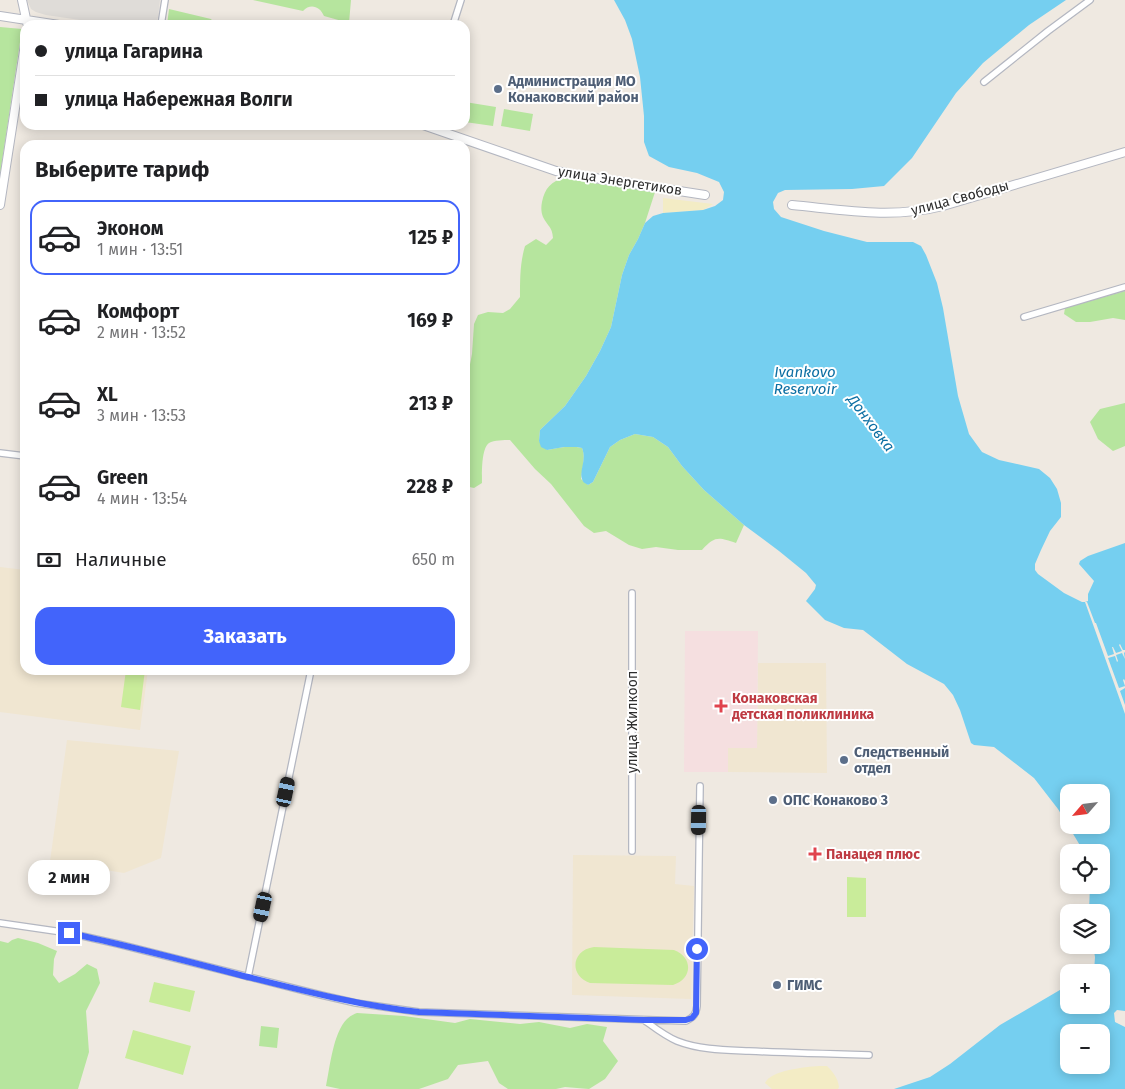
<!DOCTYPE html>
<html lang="ru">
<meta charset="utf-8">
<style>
body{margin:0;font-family:"Fira Sans",sans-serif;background:#f2f2f2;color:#202124;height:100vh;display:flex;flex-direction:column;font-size:19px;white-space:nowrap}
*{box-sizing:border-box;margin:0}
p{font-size:16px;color:#757577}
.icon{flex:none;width:28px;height:28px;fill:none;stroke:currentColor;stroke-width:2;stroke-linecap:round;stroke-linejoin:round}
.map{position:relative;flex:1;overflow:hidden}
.details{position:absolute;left:20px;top:140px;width:450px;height:535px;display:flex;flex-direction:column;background:#fff;border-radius:15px;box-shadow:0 2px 12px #0003}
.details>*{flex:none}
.guide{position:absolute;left:20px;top:20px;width:450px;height:110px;border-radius:15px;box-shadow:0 2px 12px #0003;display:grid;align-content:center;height:110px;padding:0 15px;background:#fff}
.needle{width:32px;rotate:242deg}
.tools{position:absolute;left:1060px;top:784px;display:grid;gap:10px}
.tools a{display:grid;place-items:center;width:50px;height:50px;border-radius:10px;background:#fff;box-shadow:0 2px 12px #0003;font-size:25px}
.end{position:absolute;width:22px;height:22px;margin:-11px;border:6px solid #4264fb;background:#fff;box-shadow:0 0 0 2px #fff}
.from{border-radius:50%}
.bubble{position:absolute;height:35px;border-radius:15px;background:#fff;box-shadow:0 2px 12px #0003;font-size:16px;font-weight:700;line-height:35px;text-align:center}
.car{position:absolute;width:15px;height:30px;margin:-15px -8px;border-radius:6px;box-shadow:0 0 4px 1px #0007;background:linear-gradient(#222 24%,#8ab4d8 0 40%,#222 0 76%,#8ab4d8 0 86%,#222 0)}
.guide b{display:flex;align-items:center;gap:18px;height:48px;font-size:19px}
.guide b+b{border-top:1px solid #e0e0e0}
.guide i{width:12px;height:12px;background:#202124}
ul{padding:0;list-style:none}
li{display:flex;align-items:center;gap:15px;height:75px;margin:0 10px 8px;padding:0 5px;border:2px solid transparent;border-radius:15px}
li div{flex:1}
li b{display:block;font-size:19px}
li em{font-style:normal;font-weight:700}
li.active{border-color:#4264fb}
li>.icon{width:45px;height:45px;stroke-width:1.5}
h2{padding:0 15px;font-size:22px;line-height:60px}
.pay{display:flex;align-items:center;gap:12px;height:55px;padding:0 15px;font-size:19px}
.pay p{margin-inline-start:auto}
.button{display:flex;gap:10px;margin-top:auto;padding:10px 15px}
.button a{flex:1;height:58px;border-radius:15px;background:#4264fb;color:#fff;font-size:20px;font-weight:700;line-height:58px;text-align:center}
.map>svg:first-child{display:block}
</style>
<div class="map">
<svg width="1125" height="1089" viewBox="0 0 1125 1089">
<rect width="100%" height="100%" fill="#efe9e1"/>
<path fill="#f0e6d1" d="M0 567 25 570V670H148L140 730 0 712Z
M758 663H826L827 773 728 772V748H757Z
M67 740 179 751 161 858 124 873 50 861Z
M573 855 676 856 675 884 694 886 691 999 572 995Z"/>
<path fill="#f5dfe0" d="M685 631H758L757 748H728V772H684Z"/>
<path fill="#b6e59e" d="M253 0H351L349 23 324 16C320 6 310 3 303 11Z
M169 9 211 19 215 25H167Z
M0 27 22 29 0 175Z
M465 102 496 107 493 126 465 122Z
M504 109 533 114 530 131 501 126Z
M565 178 587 182 655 192 645 223 638 239 629 255 622 275 611 327 600 351 586 376 565 406 540 430 539 441 547 450C558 448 570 445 582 448 586 457 582 469 581 479L588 485 593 482 610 447 620 440 635 434 653 437 668 447 682 466 704 490 744 525 736 543C718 537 715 536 702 550H678L656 547 642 549 629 545 606 531 594 533 584 526 551 484 535 469 510 440C504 440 494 440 489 443 481 449 482 474 482 483L474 488 465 486V382L467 380 472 354 474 324 478 315 488 312 503 313 510 309 520 297C520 279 520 263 525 246L536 239 546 245 553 238C552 226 548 227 543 217 541 212 541 207 542 202 545 188 551 181 565 178Z
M1125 291V320L1113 318 1090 322H1076L1064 314 1065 308Z
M1125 403V446L1113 451 1098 439 1090 422 1100 409Z
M18 938 38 943 57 951 54 959 53 975 59 983 75 974 87 964 97 969 100 983 86 1011 89 1052 78 1089H0V941L8 943 12 940Z
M357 1013 404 1016 455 1023 470 1019 520 1024 539 1022 570 1028 587 1024 607 1027 603 1041 618 1061 605 1079 589 1089 565 1087 556 1089H508L499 1083 488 1061 458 1065 448 1079 419 1089H340L326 1086C330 1067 333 1033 347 1019 350 1016 354 1014 357 1013Z
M261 1026 279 1028 277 1048 259 1046Z"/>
<path fill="#f3ecc5" d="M663 198 713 204 703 210 663 213Z
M819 1066H827C833 1072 838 1078 839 1087L838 1089H772L765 1083C771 1070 805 1067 819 1066Z"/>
<path fill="#c9ec9a" d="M126 670H145L140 710 121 707Z
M847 877 866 878V917H847Z
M594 947 674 950C693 957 693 979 673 985L590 983C569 976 571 950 594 947Z
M154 982 195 991 190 1012 149 1002Z
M133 1030 191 1046 183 1075 125 1058Z"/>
<path fill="#dfdcd8" d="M27 0H160L158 18 154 25H114L46 15 36 12 31 9Z"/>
<path fill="#75cff0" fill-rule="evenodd" d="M614 0H1066L1029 25 983 63 956 93 912 158 884 186 852 189 785 190 778 193 773 202 774 209 781 217 824 231 867 242H913L921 246 926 255 937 283 943 308 958 396 969 434 982 452 999 460 1039 469 1050 478 1057 489 1061 503V517L1050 531 1041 550 1035 564V570L1038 574 1064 593 1082 602H1085L1088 601V594L1094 581 1079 564 1080 561 1088 556 1125 543V1011L1117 1010 1114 1013 1115 1022 1125 1027V1089H894L930 1077 950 1064 1000 1025 1065 987H1069V1005H1101V972H1094L1095 957 1093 945H1101V912H1089L1090 885H1101V852H1084L1058 809 1034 778 994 747 974 745 971 743 960 710 953 695 944 684 907 664 863 630 844 628 825 620 806 601 815 589 816 585 806 573 779 551 744 525 704 490 682 466 668 447 653 437 635 434 620 440 610 447 593 482 588 485C585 483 583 483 582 479 579 470 587 460 582 448L577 447H564L547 450 541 447 539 441 540 430 565 406 586 376 600 351 611 327 622 275 629 255 638 239 645 223 653 216 663 213 703 210 715 206 723 200 724 192 719 182 697 173 669 167 649 156 644 142V116L640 77 632 39 625 20ZM1069 792H1101V825H1069ZM1069 1032H1101V1065H1069Z"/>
<path fill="#efe9e1" d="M1085 602H1087L1095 623H1096L1108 656 1114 654 1112 647H1113L1116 653 1122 651 1119 645 1120 644 1123 650H1125V652L1124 653 1125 659 1122 653 1116 655 1118 661 1117 662 1115 656 1108 658 1119 688 1125 686 1123 680 1124 679 1125 681V688L1120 691 1125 705V714Z"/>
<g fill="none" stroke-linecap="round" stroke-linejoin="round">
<g stroke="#b4b7c1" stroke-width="8">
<path id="street" d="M161 25 165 0
M453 25 461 0
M984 82 1048 31 1090 0
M1024 317 1125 287
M0 453 25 456
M632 851V593
M0 923 69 933 118 944 321 995 356 1003 419 1012 686 1021C694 1017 696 1014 697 1006L700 786
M248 977 311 670
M644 1020C655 1028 665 1036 677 1041 700 1050 725 1050 749 1051 789 1053 829 1054 869 1055"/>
</g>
<g stroke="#b4b7c1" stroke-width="10">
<path id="secondary" d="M22 0 27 23
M0 16 59 25
M423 125 556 171 582 176 705 195
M0 205 25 44
M792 205C844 210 891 219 943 206L1125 152"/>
</g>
<use href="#street" stroke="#fff" stroke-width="5.5"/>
<use href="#secondary" stroke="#fff" stroke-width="8"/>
</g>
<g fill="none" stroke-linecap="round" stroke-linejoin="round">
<path stroke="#4264fb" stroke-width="6" d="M69 933C126 945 183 960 240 975 300 990 357 1005 419 1012L644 1020H686L692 1018 696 1013 697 949"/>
</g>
<g fill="#5c6f8a" stroke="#fff" stroke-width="2">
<circle cx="498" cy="89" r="5"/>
<circle cx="844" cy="760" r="5"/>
<circle cx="773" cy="800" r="5"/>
<circle cx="777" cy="985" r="5"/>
</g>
<g fill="#e0444e" stroke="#fff" stroke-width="2">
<path d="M718.5 698.5h5v5h5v5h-5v5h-5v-5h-5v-5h5z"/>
<path d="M812.5 846.5h5v5h5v5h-5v5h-5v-5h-5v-5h5z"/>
</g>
<g text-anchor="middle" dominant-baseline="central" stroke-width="4" stroke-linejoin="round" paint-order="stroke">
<g font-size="14" font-weight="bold" fill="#4e5e75" stroke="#fff" text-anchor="start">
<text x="508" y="81">Администрация МО<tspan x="508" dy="16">Конаковский район</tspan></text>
<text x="854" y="752">Следственный<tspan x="854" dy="16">отдел</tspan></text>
<text x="783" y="800">ОПС Конаково 3</text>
<text x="787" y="985">ГИМС</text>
</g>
<g font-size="14" fill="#2e2e2e" stroke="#fff">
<text transform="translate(620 181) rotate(9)">улица Энергетиков</text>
<text transform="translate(960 198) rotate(-15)">улица Свободы</text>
<text transform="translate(632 722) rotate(-90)">улица Жилкооп</text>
</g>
<g font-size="14" font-weight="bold" fill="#be3a42" stroke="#fff" text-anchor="start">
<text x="732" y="698">Конаковская<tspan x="732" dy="16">детская поликлиника</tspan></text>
<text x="826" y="854">Панацея плюс</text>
</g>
<g font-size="15" font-style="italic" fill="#0d6fa3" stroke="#fff">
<text x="805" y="372">Ivankovo<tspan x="805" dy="17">Reservoir</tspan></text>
<text transform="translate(871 423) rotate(53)">Донховка</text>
</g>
</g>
</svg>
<div class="tools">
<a><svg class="needle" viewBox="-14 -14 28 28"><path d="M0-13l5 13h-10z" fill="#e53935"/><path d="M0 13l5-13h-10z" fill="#757577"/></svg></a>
<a><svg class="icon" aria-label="locate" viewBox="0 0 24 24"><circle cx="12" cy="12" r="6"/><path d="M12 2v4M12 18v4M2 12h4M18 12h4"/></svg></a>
<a><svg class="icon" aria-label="layers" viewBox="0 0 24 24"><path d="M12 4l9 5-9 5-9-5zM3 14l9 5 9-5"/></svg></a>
<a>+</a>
<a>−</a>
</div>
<i class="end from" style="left:697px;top:949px"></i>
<i class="end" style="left:69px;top:933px"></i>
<div class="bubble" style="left:28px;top:860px;width:82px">2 мин</div>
<i class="car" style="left:286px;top:792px;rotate:12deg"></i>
<i class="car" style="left:699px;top:820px;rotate:181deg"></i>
<i class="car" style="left:263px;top:907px;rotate:192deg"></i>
<div class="guide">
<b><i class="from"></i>улица Гагарина</b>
<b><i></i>улица Набережная Волги</b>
</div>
<section class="details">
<h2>Выберите тариф</h2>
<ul>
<li class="active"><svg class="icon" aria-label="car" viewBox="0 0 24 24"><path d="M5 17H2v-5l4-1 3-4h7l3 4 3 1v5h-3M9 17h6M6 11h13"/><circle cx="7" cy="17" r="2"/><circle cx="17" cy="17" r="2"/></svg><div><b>Эконом</b><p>1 мин · 13:51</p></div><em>125 ₽</em></li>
<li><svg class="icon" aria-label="car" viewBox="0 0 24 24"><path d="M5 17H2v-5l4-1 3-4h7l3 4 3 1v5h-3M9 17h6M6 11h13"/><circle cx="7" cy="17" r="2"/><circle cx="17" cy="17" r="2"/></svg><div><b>Комфорт</b><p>2 мин · 13:52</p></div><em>169 ₽</em></li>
<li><svg class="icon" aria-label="car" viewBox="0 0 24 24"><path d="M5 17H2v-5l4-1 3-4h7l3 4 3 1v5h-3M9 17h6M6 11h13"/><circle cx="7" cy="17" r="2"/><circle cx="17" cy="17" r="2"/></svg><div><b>XL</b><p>3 мин · 13:53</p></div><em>213 ₽</em></li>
<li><svg class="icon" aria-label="car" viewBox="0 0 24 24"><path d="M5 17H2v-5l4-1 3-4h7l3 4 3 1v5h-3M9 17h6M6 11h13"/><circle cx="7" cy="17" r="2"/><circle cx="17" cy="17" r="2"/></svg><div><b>Green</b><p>4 мин · 13:54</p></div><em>228 ₽</em></li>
</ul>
<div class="pay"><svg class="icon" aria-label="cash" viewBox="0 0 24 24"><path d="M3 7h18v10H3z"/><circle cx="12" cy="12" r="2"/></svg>Наличные<p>650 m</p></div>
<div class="button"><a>Заказать</a></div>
</section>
</div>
